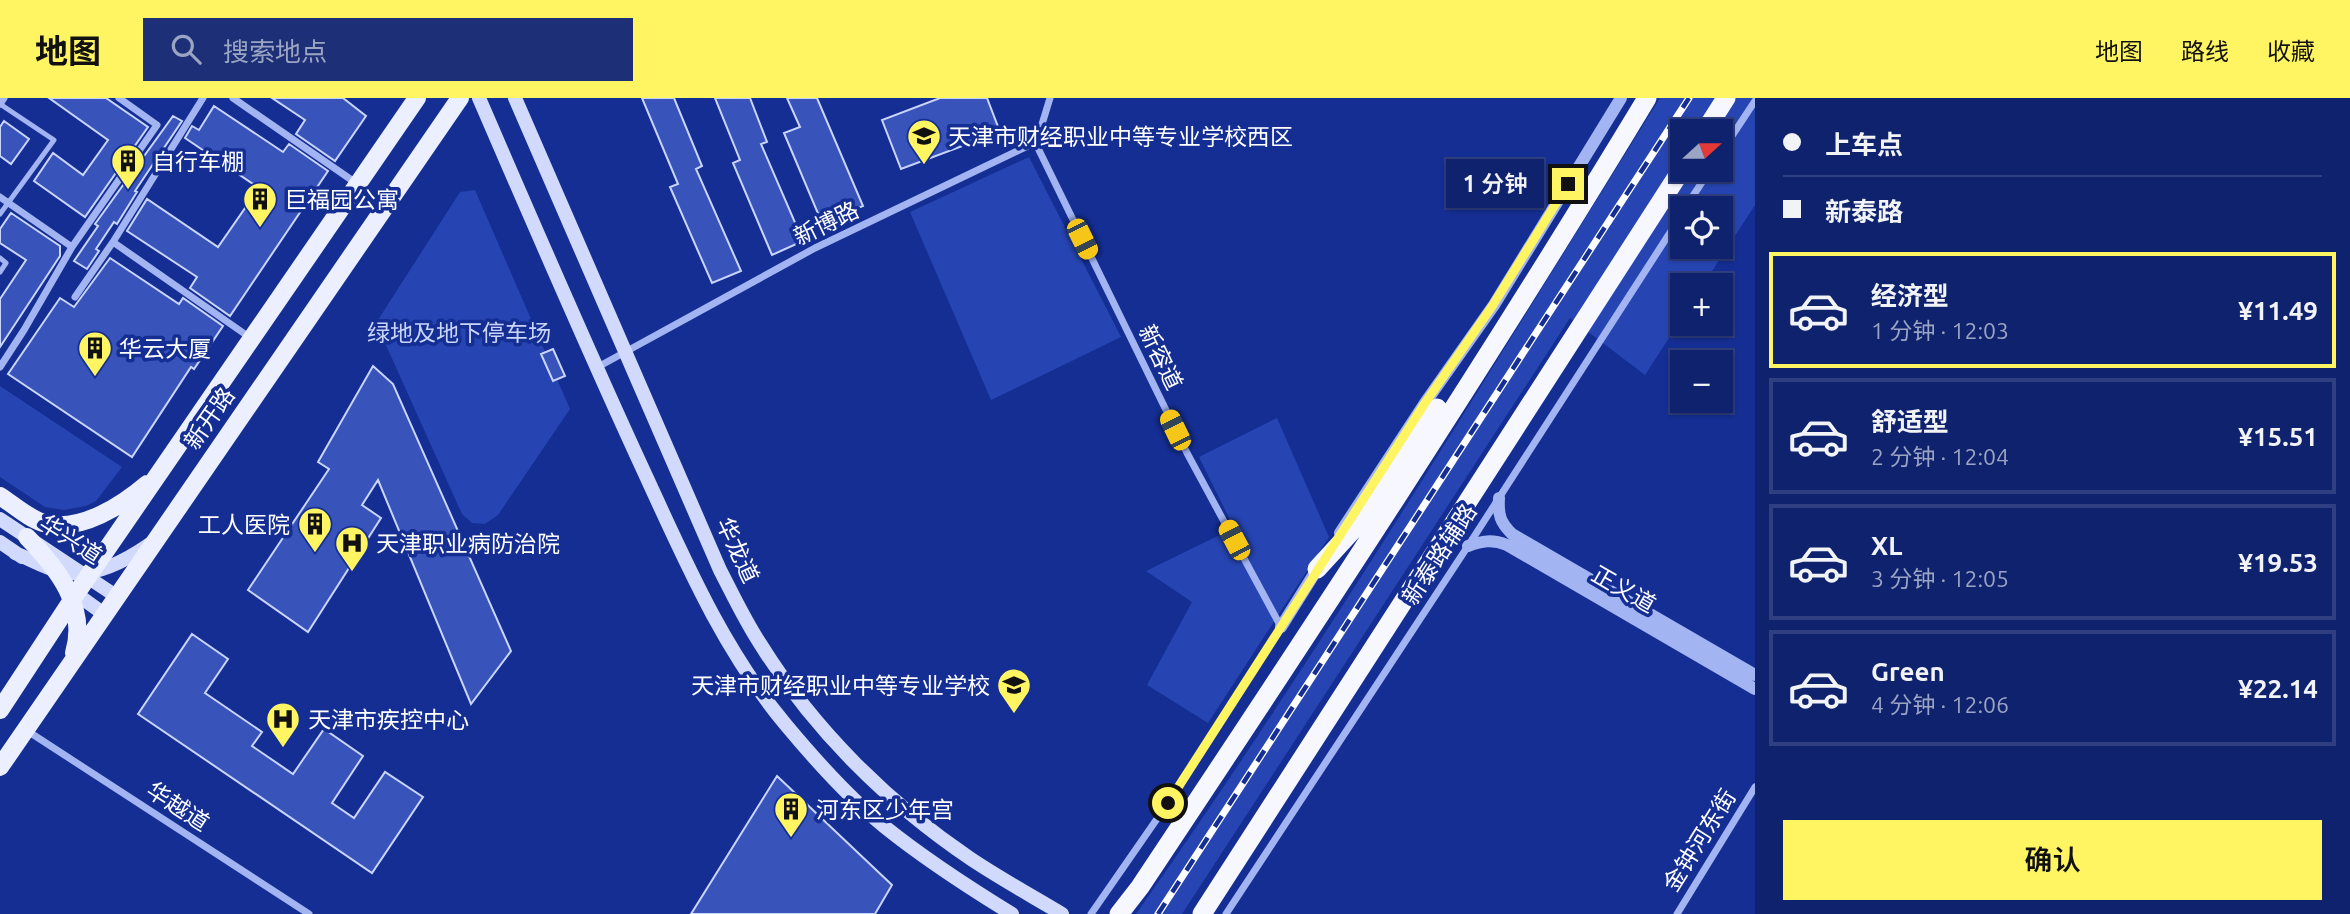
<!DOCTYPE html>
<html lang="zh">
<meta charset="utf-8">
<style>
body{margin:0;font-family:Ubuntu,"Noto Sans SC",sans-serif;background:#1d2f76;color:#f1f3f6;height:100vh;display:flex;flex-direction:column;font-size:26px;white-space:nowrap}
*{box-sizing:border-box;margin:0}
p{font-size:23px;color:#9ba4c2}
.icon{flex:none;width:38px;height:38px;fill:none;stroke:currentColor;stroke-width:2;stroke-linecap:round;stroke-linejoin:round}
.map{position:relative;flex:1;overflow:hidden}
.panel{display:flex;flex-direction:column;background:#0f226e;width:595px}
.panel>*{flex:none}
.guide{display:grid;align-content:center;height:154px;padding:0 28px;background:#0f226e}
.needle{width:46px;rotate:69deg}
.tools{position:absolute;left:1670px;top:21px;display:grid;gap:14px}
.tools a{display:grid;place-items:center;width:63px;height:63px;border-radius:0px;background:#0f226e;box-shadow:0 2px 5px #0004,0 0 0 2px #2f3f81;font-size:35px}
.end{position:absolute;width:32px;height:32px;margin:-16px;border:9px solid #fff562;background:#111;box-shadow:0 0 0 4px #111}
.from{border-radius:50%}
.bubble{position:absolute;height:49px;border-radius:0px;background:#0f226e;box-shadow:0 2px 5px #0004,0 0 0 2px #2f3f81;font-size:23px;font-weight:600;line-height:49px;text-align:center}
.car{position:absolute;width:21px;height:42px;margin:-21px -10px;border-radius:9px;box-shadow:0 0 5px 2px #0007;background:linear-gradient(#f5c518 24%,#345 0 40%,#f5c518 0 76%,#345 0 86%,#f5c518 0)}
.guide b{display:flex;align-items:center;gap:24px;height:66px;font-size:26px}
.guide b+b{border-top:2px solid #2f3f81}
.guide i{width:18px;height:18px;background:#f1f3f6}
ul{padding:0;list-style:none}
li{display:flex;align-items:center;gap:21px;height:116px;margin:0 14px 10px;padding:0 14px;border:4px solid #2f3f81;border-radius:0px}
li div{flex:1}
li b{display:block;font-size:26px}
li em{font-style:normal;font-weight:600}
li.on{border-color:#fff562}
li>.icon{width:63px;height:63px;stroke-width:1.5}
.action{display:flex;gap:14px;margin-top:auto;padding:14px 28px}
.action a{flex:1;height:80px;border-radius:0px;background:#fff562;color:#111;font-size:28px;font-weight:600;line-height:80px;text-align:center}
header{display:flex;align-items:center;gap:42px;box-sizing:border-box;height:98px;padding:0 35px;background:#fff562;color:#111}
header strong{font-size:33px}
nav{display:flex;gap:38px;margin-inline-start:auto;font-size:24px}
.search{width:490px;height:63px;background:#1d2f76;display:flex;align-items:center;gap:18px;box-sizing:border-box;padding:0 24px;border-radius:0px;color:#9ba4c2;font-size:26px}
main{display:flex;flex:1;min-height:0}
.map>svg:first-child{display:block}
</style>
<header>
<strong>地图</strong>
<div class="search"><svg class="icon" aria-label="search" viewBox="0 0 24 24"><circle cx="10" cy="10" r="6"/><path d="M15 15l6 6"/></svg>搜索地点</div>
<nav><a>地图</a><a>路线</a><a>收藏</a></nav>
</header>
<main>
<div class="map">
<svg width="1755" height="816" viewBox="0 0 1755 816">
<rect width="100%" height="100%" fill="#142e93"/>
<path fill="#2645b2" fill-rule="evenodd" d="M1660 0H1755V107L1703 187H1682V220L1645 277 1570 220 1182 816H1136C1322 552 1489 274 1660 0ZM1682 33H1720V72H1682ZM1682 110H1720V149H1682Z
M1029 59 1121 239 991 302 910 114Z
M475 92 570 311 498 417 485 426 472 425 462 416 376 225 460 94Z
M0 288 122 369 96 403 86 408 64 412 45 409 0 379Z
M1277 320 1329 439 1208 625 1147 587 1192 504 1146 473 1234 430 1199 359Z"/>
<path fill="#3854ba" stroke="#c9d5fc" stroke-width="2" d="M49 0H106L148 29 85 119 34 83 53 55 83 77 108 42Z
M272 0H343L366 18 335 63 296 36 305 22Z
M642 0H674L702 68 696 71 741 173 712 185 670 89 678 86Z
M715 0H750L767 44 761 46 803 143 772 157 733 65 740 62Z
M787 0H817L863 108 822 125 784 35 800 29Z
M940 0H987L1000 34 901 71 882 22Z
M214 8 283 54 289 46 328 73 230 218 190 190 197 179 127 133 147 101 218 149 259 90 185 40 192 28 199 32Z
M173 18 182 23 135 93 137 94 117 126 114 124 96 151 99 153 87 171 74 163 98 128 95 126Z
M4 23 29 41 11 66 0 58V29Z
M11 115 60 148V158L0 249V201L26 162 0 145V131Z
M110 160 179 206 183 200 223 228 194 271 191 269 132 359 8 276 60 200 74 209Z
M553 251 565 278 553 283 541 256Z
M373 268 393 286 511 553 471 606 378 382 362 407 381 420 308 534 248 492 329 371 318 364Z
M192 536 228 561 205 595 262 634 252 648 293 676 324 631 363 658 332 705 354 720 385 674 423 699 372 775 138 616Z
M777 678 892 787 875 816H691Z"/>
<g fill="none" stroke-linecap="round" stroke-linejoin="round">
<path stroke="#a2b4f2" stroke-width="5" d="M0 6 54 42 0 116
M0 160 6 165 0 174"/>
<path stroke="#a2b4f2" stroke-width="7" d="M203 0 113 144 252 241
M233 0 356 85
M1050 0 1036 46 1187 355 1281 529 1168 705 1091 816
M0 6 4 0
M1720 56 1755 3
M0 99 72 149
M1685 110 1710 72
M75 199 113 144
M0 269 24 232 72 149 157 27 119 0
M596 270 815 150 1036 44
M26 632 309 816
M1226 816 1468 448 1682 116
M1677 816 1755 689"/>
<path stroke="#a2b4f2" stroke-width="12" d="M1499 400C1498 417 1500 424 1512 436L1755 577
M1340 435 1425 305 1494 207 1621 0
M1468 448C1482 443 1492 441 1507 447L1755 591
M1281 529 1321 465"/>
<path stroke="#d1dafc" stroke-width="14" d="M479 0C534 127 588 253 646 378 686 465 724 553 786 627 816 663 849 700 885 729 926 762 968 789 1012 816
M515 0 720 472C733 497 745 523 761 547 814 632 888 705 971 761 1001 781 1032 798 1062 816
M0 421 116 498
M0 444 22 459
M15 455C30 461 46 471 62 474 92 481 127 462 150 446
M68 490 104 516"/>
<path stroke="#ecefff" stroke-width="18" d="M0 398C14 407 30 422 47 426 82 433 121 408 147 386
M27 439C57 470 88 508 74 555
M0 612 76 496 417 0
M0 669 460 0"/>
<path stroke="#f6f7ff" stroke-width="19" d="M1705 33 1726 0
M1317 471 1361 423 1437 310
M1119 816 1140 789C1313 529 1485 268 1647 0
M1202 816 1682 71"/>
<g stroke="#fff" stroke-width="7">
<path id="rail" d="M1158 816 1689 0"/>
</g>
<use href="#rail" stroke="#142e93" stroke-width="4.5" stroke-dasharray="13" stroke-linecap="butt"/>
</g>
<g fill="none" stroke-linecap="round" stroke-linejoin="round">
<path stroke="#fff562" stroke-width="9" d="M1168 705 1425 305 1493 207 1568 86"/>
</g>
<defs>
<g id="school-pin" transform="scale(1.75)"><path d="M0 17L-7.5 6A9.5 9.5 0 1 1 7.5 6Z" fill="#fff562" stroke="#142e93"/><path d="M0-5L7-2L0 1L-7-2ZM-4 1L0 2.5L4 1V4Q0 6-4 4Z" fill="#111"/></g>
<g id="building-pin" transform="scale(1.75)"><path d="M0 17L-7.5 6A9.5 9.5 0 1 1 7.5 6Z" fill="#fff562" stroke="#142e93"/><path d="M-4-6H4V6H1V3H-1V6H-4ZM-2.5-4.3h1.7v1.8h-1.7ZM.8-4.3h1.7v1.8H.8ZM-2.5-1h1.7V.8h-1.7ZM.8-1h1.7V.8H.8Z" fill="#111"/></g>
<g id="hospital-pin" transform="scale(1.75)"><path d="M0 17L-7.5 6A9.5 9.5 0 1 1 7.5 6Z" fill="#fff562" stroke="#142e93"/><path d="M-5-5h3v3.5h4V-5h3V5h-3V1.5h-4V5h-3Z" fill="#111"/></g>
</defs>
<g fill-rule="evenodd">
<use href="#school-pin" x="924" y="38"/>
<use href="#building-pin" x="128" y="63"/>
<use href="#building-pin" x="260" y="101"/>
<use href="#building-pin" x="95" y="250"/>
<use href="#building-pin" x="315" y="426"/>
<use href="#hospital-pin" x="352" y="445"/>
<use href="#school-pin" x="1014" y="587"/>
<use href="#hospital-pin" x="283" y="621"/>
<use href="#building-pin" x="791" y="711"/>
</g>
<g text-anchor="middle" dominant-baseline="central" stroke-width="7" stroke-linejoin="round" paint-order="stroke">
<g font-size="23" fill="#fff" stroke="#142e93" text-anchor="start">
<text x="948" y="38">天津市财经职业中等专业学校西区</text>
<text x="152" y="63">自行车棚</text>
<text x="284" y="101">巨福园公寓</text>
<text x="119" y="250">华云大厦</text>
<text x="290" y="426" text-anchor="end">工人医院</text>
<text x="376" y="445">天津职业病防治院</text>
<text x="990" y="587" text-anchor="end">天津市财经职业中等专业学校</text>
<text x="308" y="621">天津市疾控中心</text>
<text x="816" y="711">河东区少年宫</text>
</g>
<g font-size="23" fill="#fff" stroke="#142e93">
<text transform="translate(826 125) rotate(-26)">新博路</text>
<text transform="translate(1161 259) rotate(64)">新容道</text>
<text transform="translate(209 320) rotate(-55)">新开路</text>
<text transform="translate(71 441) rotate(33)">华兴道</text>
<text transform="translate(738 452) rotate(65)">华龙道</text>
<text transform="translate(1439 456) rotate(-57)">新泰路辅路</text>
<text transform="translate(1624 491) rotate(30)">正义道</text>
<text transform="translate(178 708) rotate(33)">华越道</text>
<text transform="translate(1699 742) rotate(-58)">金钟河东街</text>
</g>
<g font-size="23" fill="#c9d5fc" stroke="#142e93">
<text x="459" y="234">绿地及地下停车场</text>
</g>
</g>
</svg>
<div class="tools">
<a><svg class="needle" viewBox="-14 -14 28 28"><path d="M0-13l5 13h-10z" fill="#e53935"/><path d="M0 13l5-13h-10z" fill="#9ba4c2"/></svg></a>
<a><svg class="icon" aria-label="locate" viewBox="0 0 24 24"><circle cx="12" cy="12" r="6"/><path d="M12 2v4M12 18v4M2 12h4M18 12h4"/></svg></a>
<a>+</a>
<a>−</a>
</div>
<i class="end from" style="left:1168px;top:705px"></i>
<i class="end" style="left:1568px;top:86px"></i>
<div class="bubble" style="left:1446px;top:61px;width:98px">1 分钟</div>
<i class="car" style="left:1082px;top:141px;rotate:154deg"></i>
<i class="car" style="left:1175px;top:332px;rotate:334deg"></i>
<i class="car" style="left:1234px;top:442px;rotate:332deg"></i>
</div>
<section class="panel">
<div class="guide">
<b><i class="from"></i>上车点</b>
<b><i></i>新泰路</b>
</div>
<ul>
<li class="on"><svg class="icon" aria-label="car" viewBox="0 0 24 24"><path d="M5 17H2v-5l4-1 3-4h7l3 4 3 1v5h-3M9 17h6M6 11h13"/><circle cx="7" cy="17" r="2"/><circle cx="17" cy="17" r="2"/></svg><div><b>经济型</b><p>1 分钟 · 12:03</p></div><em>¥11.49</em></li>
<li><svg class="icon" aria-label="car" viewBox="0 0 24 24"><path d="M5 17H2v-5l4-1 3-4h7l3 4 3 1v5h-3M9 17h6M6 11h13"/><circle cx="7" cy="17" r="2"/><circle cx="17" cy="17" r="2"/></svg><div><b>舒适型</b><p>2 分钟 · 12:04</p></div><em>¥15.51</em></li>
<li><svg class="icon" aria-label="car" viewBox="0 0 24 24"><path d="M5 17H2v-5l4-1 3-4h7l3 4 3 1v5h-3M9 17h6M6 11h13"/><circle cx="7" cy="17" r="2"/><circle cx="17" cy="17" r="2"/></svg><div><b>XL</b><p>3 分钟 · 12:05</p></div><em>¥19.53</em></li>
<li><svg class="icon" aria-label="car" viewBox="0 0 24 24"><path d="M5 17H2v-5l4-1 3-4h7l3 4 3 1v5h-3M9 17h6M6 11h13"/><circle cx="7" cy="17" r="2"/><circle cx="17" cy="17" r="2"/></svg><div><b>Green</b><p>4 分钟 · 12:06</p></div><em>¥22.14</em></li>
</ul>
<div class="action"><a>确认</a></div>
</section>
</main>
